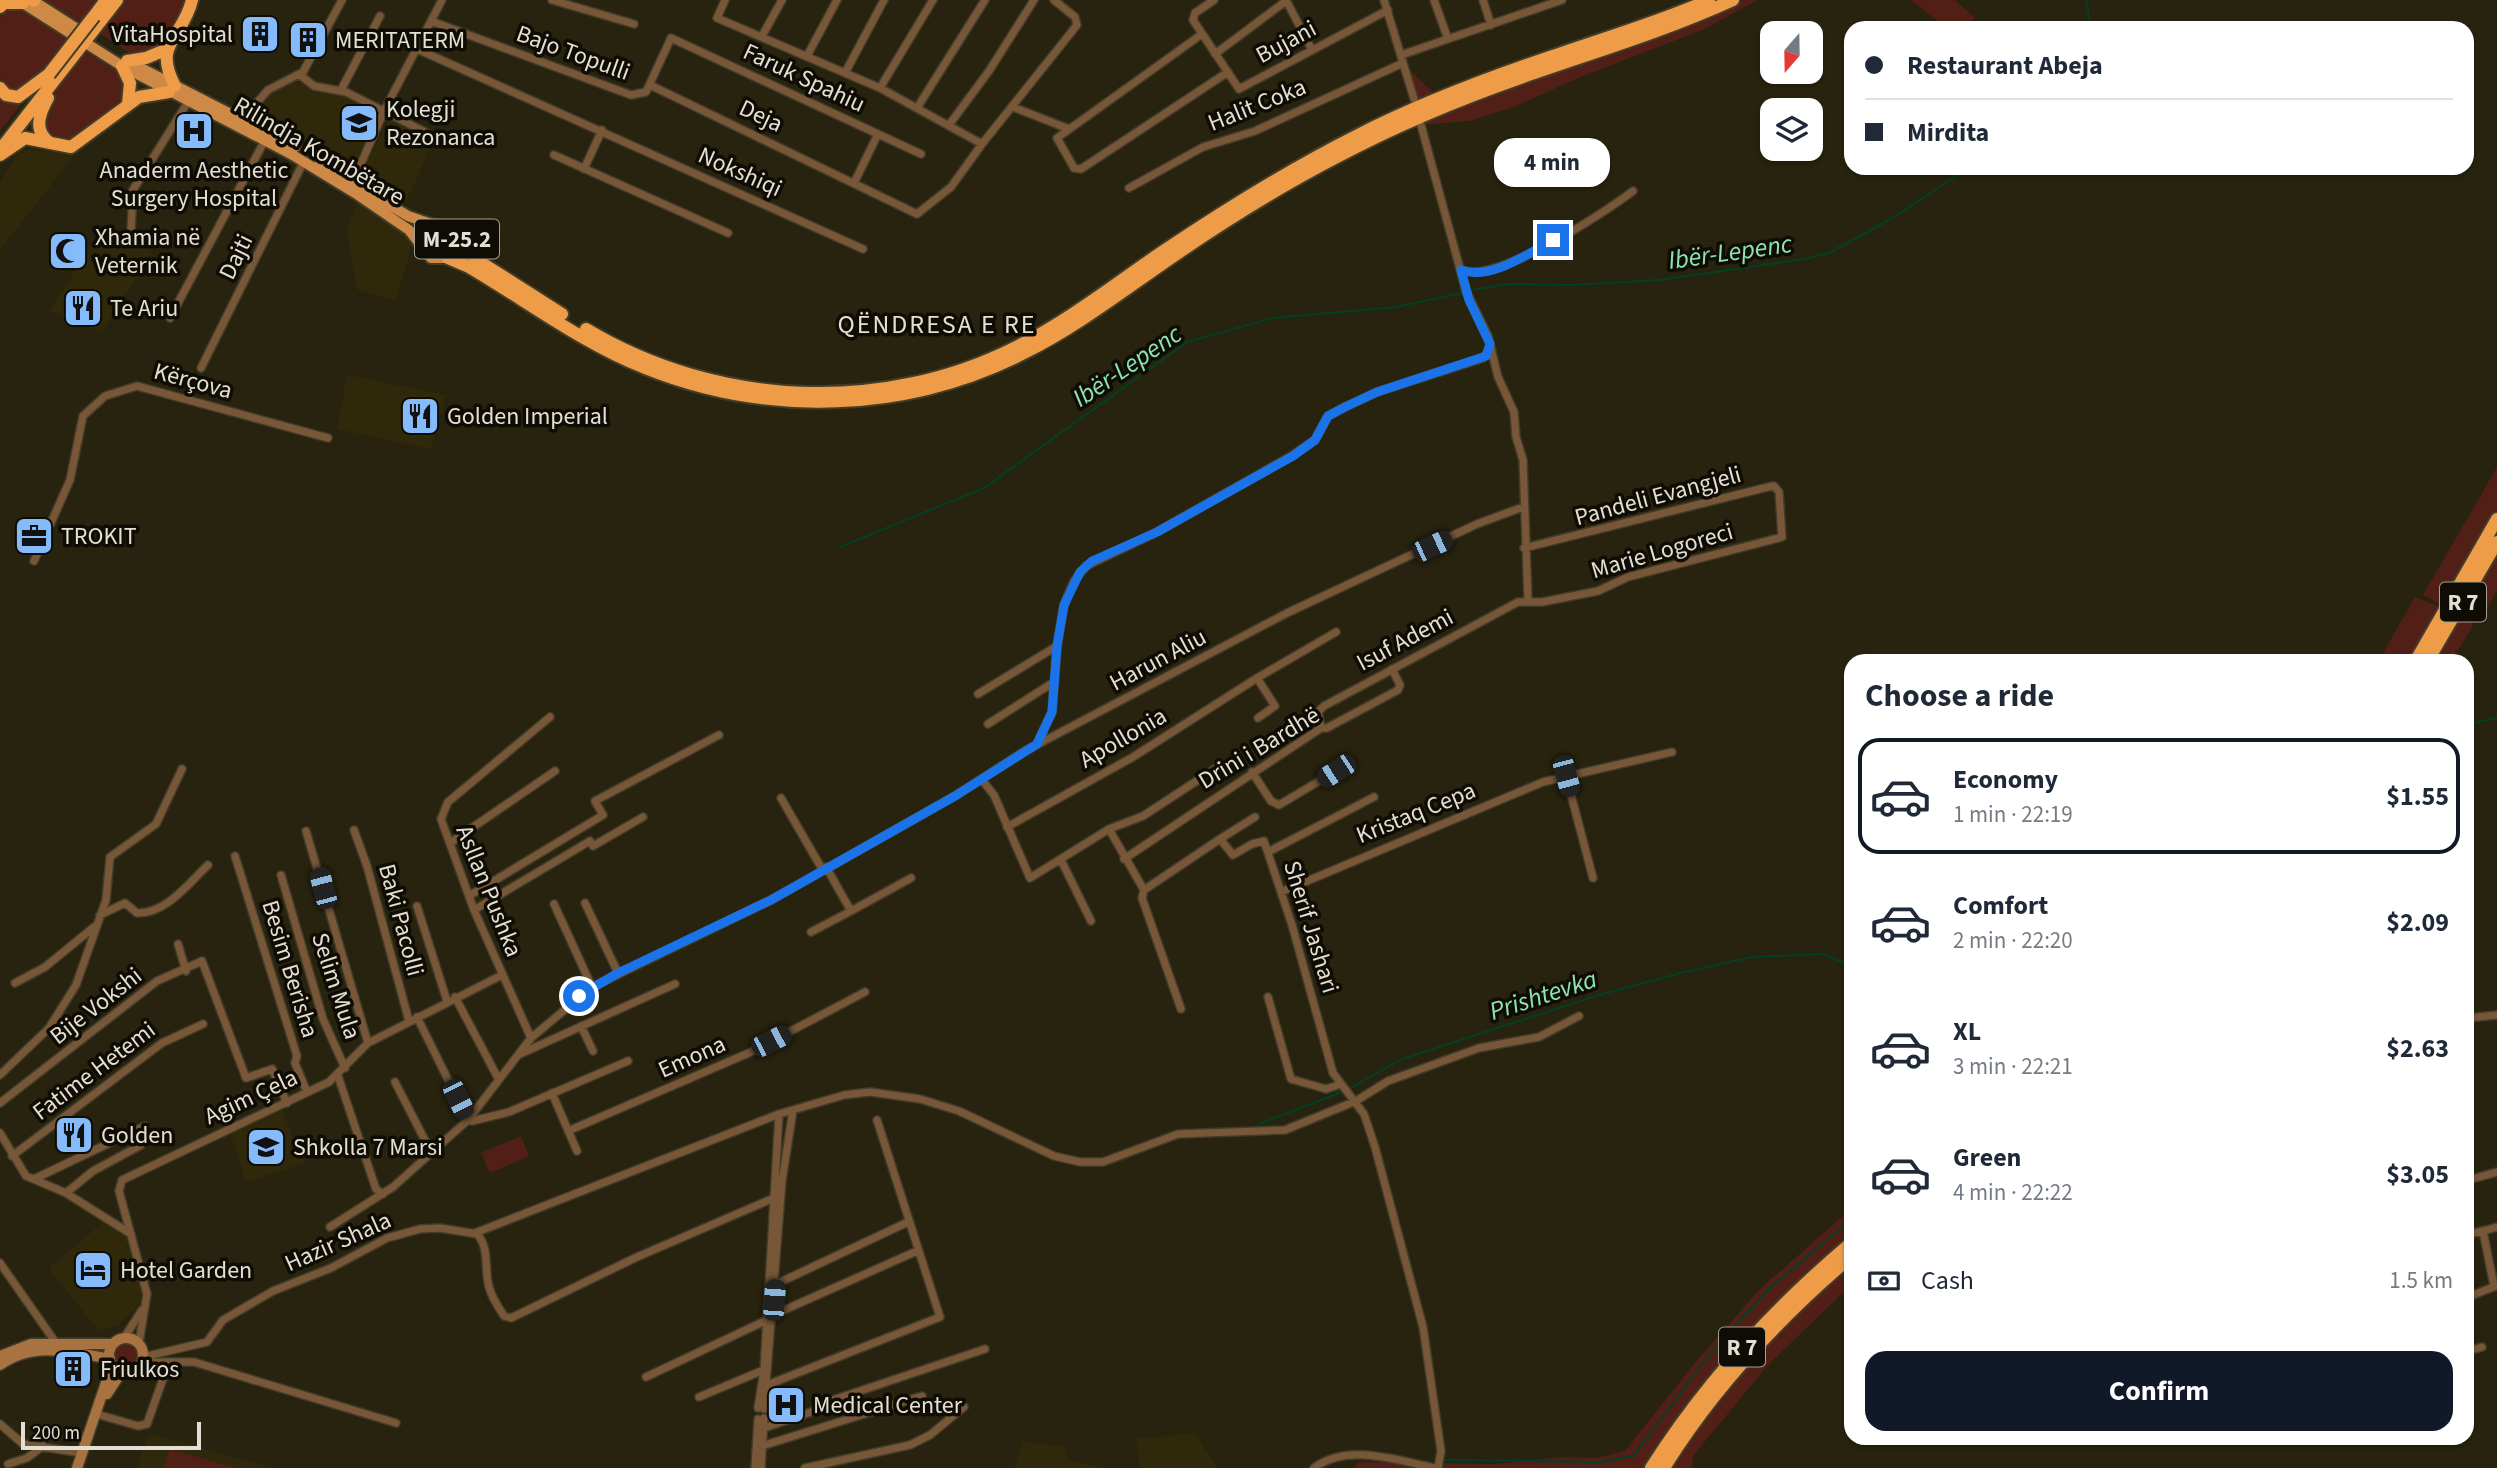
<!DOCTYPE html>
<meta charset="utf-8">
<style>
body{margin:0;font-family:"Source Sans 3",sans-serif;background:#f6f6f7;color:#1f2937;height:100vh;display:flex;flex-direction:column;font-size:26px;white-space:nowrap}
*{box-sizing:border-box;margin:0}
p{font-size:23px;color:#747a83}
.icon{flex:none;width:38px;height:38px;fill:none;stroke:currentColor;stroke-width:2;stroke-linecap:round;stroke-linejoin:round}
.map{position:relative;flex:1;overflow:hidden}
.drawer{position:absolute;left:1844px;top:654px;width:630px;height:791px;display:flex;flex-direction:column;background:#fff;border-radius:21px;box-shadow:0 2px 5px #0004}
.drawer>*{flex:none}
.guide{position:absolute;left:1844px;top:21px;width:630px;height:154px;border-radius:21px;box-shadow:0 2px 5px #0004;display:grid;align-content:center;height:154px;padding:0 21px;background:#fff}
.needle{width:46px;rotate:200deg}
.fabs{position:absolute;left:1760px;top:21px;display:grid;gap:14px}
.fabs a{display:grid;place-items:center;width:63px;height:63px;border-radius:14px;background:#fff;box-shadow:0 2px 5px #0004;font-size:35px}
.scale{position:absolute;left:21px;bottom:18px;width:180px;box-sizing:border-box;padding-left:7px;border:4px solid #e3dfd2;border-top:0;font-size:19px;line-height:24px;white-space:nowrap;color:#e3dfd2;-webkit-text-stroke:5px #0f0c05;paint-order:stroke}
.end{position:absolute;width:32px;height:32px;margin:-16px;border:9px solid #1a73e8;background:#fff;box-shadow:0 0 0 4px #fff}
.from{border-radius:50%}
.bubble{position:absolute;height:49px;border-radius:21px;background:#fff;box-shadow:0 2px 5px #0004;font-size:23px;font-weight:700;line-height:49px;text-align:center}
.car{position:absolute;width:21px;height:42px;margin:-21px -10px;border-radius:9px;box-shadow:0 0 5px 2px #0007;background:linear-gradient(#222 24%,#8ab4d8 0 40%,#222 0 76%,#8ab4d8 0 86%,#222 0)}
.guide b{display:flex;align-items:center;gap:24px;height:66px;font-size:26px}
.guide b+b{border-top:2px solid #e0e1e3}
.guide i{width:18px;height:18px;background:#1f2937}
ul{padding:0;list-style:none}
li{display:flex;align-items:center;gap:21px;height:116px;margin:0 14px 10px;padding:0 7px;border:4px solid transparent;border-radius:21px}
li div{flex:1}
li b{display:block;font-size:26px}
li em{font-style:normal;font-weight:700}
li.on{border-color:#111827}
li>.icon{width:63px;height:63px;stroke-width:1.5}
h2{padding:0 21px;font-size:32px;line-height:84px}
.pay{display:flex;align-items:center;gap:18px;height:77px;padding:0 21px;font-size:26px}
.pay p{margin-inline-start:auto}
.action{display:flex;gap:14px;margin-top:auto;padding:14px 21px}
.action a{flex:1;height:80px;border-radius:21px;background:#111827;color:#fff;font-size:28px;font-weight:700;line-height:80px;text-align:center}
.map>svg:first-child{display:block}
</style>
<div class="map">
<svg width="2497" height="1468" viewBox="0 0 2497 1468">
<rect width="100%" height="100%" fill="#28230e"/>
<path fill="#30280b" d="M296 82 343 94 386 116 359 175 310 143 252 112 263 99 289 83Z
M389 118 433 142 406 202 361 176Z
M20 149 75 154 0 250V183Z
M357 202 403 231 413 242 396 300 357 290 347 231Z
M111 227 152 252 102 333 49 311 102 230 106 233Z
M347 375 446 395 431 449 337 429Z
M280 1107 305 1163 246 1182 230 1132Z
M106 1220 127 1236 144 1300 118 1325 99 1330 50 1271 51 1266Z
M149 1433 272 1468H137Z
M1195 1433 1217 1468H1140L1136 1439Z
M1023 1441 1064 1447 1069 1461 1106 1468H1014Z"/>
<path fill="#521f17" d="M42 0H99L82 23Z
M125 0H186L181 15 159 50 134 56 98 32Z
M1709 0H1757L1705 29 1578 78 1514 107 1469 121 1421 125 1403 63 1438 98Z
M1911 0H1955L1975 18 1964 28H1946Z
M5 7 22 8 70 39 30 85 15 95 1 83 0 78V19Z
M86 52 124 76 128 92 103 117 69 143 46 137 44 111 78 58Z
M0 94 26 98 0 131Z
M2497 467V590L2480 622 2467 617 2473 626 2451 661 2378 662 2415 597 2465 617 2423 595Z
M521 1136 529 1156 490 1173 481 1153Z
M1851 1209V1285L1768 1365 1693 1456 1692 1468H1354L1359 1462 1495 1464 1561 1457 1595 1458 1625 1451 1699 1358 1760 1289Z
M113 1355a13 13 0 1 1 26 0a13 13 0 1 1-26 0Z
M170 1449 236 1468H164Z"/>
<g fill="none" stroke-linecap="round" stroke-linejoin="round">
<path stroke="#004125" stroke-width="2" d="M2086 0 2091 28
M1471 290 1509 284 1571 285 1659 280 1805 259 1831 252 1889 220 1969 168
M840 547 984 488 1187 342 1273 318 1396 307 1462 293
M2468 724 2497 718
M1349 1089 1402 1059 1599 995 1681 973 1752 957 1823 954 1852 966
M1257 1125 1344 1091
M1444 1460 1599 1462 1633 1456 1714 1349 1772 1286 1852 1219"/>
<g stroke="#423d29" stroke-width="10">
<path id="street" d="M552 0 634 24
M725 0 717 18 880 88 982 144 1077 25 1075 17 1054 0
M1214 0 1195 13 1193 20 1239 89 1388 10
M1286 0 1312 50
M1384 0 1414 99
M1434 0 1448 39
M1483 0 1491 25
M431 21 631 95 646 92 671 38 921 154
M1202 34 1057 138 1074 168 1081 169 1228 72
M762 36 782 0
M417 49 863 249
M1215 54 1286 1
M1401 55 1562 0
M807 56 837 0
M845 73 884 0
M300 75 314 86 346 92 437 138
M650 85 917 214 951 187 982 144
M880 88 933 0
M341 90 380 16
M1013 107 1069 129
M917 108 985 0
M242 120 268 90 303 72 342 0
M949 125 989 71 1034 0
M1421 125 1466 291 1488 336 1498 377 1514 412 1516 437 1523 460 1528 600
M554 155 728 233
M584 169 602 130
M855 181 878 134
M353 182 384 111 442 0
M1129 188 1203 147 1255 131 1403 63
M131 230 133 190 188 102
M1461 270C1496 284 1604 213 1633 191
M170 318 265 140
M201 368 304 161
M34 561 70 480 83 416 105 396 137 386 328 438
M1257 678 1336 632
M978 694 1057 646
M988 724 1054 682
M1321 728 1318 712 1324 706 1518 602H1542L1598 591 1628 577 1782 537 1779 492 1774 486 1768 487 1524 548
M1037 744 1052 712 1057 646 1064 605 1074 581 1086 566 1157 532 1293 455 1315 440 1328 416 1345 407 1377 392 1483 358 1491 349
M1252 772 1271 801 1279 805 1336 771
M1566 776 1593 878
M982 780 994 795 1030 878 1109 829 1144 890 1220 839 1233 855 1252 844 1264 841 1292 925 1333 1073 1364 1114 1375 1147 1423 1327 1441 1451 1438 1468
M781 798 822 869
M1007 827 1133 757 1257 678 1275 706 1258 718
M1109 829 1143 816 1221 765
M354 830 367 866 409 1021
M306 831 368 1043
M1220 839 1255 817
M450 843 555 771
M1268 852 1374 797
M235 856 297 1056 295 1063 307 1092
M1124 859 1321 728H1327L1398 690 1400 685 1392 669
M1061 860 1091 921
M826 867 851 911 911 878
M281 875 323 1019 345 1068
M1144 890 1142 898 1181 1009
M1281 892 1543 782 1672 752
M469 896 603 815 595 801 719 735
M585 903 618 973
M554 904 592 987
M417 906 447 1001
M474 910 590 841 593 846 643 817
M100 915 125 903 137 913C166 914 189 883 208 865
M811 932 851 911
M178 944 186 971
M15 983 45 967 94 927
M455 997 498 1078
M1268 997 1291 1079 1326 1089 1341 1084
M417 1017 468 1120 472 1121 509 1112 628 1061
M2468 1018 2497 1015
M581 1026 593 1051
M531 1038 474 910 441 819 448 802 550 717
M520 1054 675 984
M0 1075 49 1028 76 985 106 900 110 857 156 824 182 769
M338 1076 376 1189 383 1194
M395 1082 431 1152
M552 1093 577 1151
M0 1103 157 981 202 961 246 1078 272 1069 287 1103
M568 1131 751 1052 865 992
M0 1133 26 1176 66 1193 131 1234
M12 1156 162 1043 203 1024
M34 1179 145 1126
M2468 1180 2497 1172
M66 1193 93 1171 141 1145
M330 1227 393 1187 468 1120 531 1038 592 987 771 900 955 796 1025 751 1287 613 1477 524 1523 507
M2483 1231 2497 1227
M475 1233 779 1114 844 1095 870 1092 920 1099 959 1111 1054 1156 1080 1162H1103L1178 1134 1285 1130 1356 1101 1388 1081 1479 1048 1539 1037 1579 1016
M2468 1234 2483 1231 2494 1286
M0 1263 56 1343
M772 1286 908 1222
M2468 1297 2496 1286
M773 1315 917 1251
M124 1338 142 1310
M139 1343 147 1294 119 1191 122 1180 329 1082 368 1043 502 975
M2468 1351 2482 1347
M143 1357 207 1342 223 1320 273 1291 331 1268 387 1238 420 1229 440 1228 477 1234C490 1248 484 1269 489 1287 492 1298 498 1307 504 1316L511 1318 637 1257 774 1198
M142 1362H194L396 1423
M646 1377 769 1319
M767 1385 940 1317 877 1120
M699 1397 766 1369
M758 1408 764 1370 779 1114
M764 1409 782 1181 793 1110
M100 1415 138 1426 147 1424 169 1362
M0 1424 23 1444 82 1453
M764 1428 811 1412 830 1401 985 1349
M762 1446 922 1396
M8 1464 27 1458 43 1446
M755 1468 758 1419
M761 1468 764 1418
M805 1468 910 1445 930 1435 964 1407
M1314 1468C1348 1442 1398 1461 1436 1468"/>
</g>
<g stroke="#423d29" stroke-width="13">
<path id="secondary" d="M109 1355a17 17 0 1 1 34 0a17 17 0 1 1-34 0Z
M0 1356 31 1344H113
M0 1365C34 1341 72 1352 110 1359
M107 1394 122 1371
M77 1468 112 1365"/>
</g>
<g stroke="#423d29" stroke-width="14">
<path id="primary" d="M18 0 122 66 291 154 355 193 409 230 431 258H448L455 250 457 240 449 227 434 225 425 231 421 245
M32 0 88 36
M135 65 295 147
M320 163 408 216 434 225"/>
</g>
<g stroke="#423d29" stroke-width="16">
<path id="highway" d="M34 0V1
M0 7 4 3H23
M94 16 106 0
M127 61 146 58 165 50
M122 66 130 83 128 104
M175 86C152 43 183 38 192 0
M0 88 6 95 18 97 49 74
M48 98C39 114 33 131 50 143
M4 145 117 0
M0 155 25 138 71 147 139 97 169 92
M457 240 477 260 562 314
M448 258 469 267C527 301 582 343 645 368 767 417 906 413 1024 353 1074 328 1119 294 1165 262 1220 224 1277 188 1337 157 1397 125 1460 99 1523 77 1594 52 1665 31 1733 0
M586 329C716 407 883 415 1018 346 1069 320 1115 284 1162 252 1226 209 1290 169 1358 135 1419 104 1482 80 1547 58 1601 39 1657 23 1709 0
M2415 662 2497 519
M2427 662 2497 542
M1651 1468C1706 1381 1774 1308 1852 1242
M1664 1468C1714 1387 1779 1318 1852 1256"/>
</g>
<use href="#street" stroke="#785738" stroke-width="7"/>
<use href="#secondary" stroke="#a87340" stroke-width="10"/>
<use href="#primary" stroke="#cd8945" stroke-width="10"/>
<use href="#highway" stroke="#ef9c49" stroke-width="12"/>
<g stroke="#423d29" stroke-width="16" stroke-linecap="butt">
<path id="highway-bridge" d="M49 74 94 16"/>
</g>
<use href="#highway-bridge" stroke="#ef9c49" stroke-width="12"/>
</g>
<g fill="none" stroke-linecap="round" stroke-linejoin="round">
<path stroke="#1a73e8" stroke-width="9" d="M579 996 618 973 771 900 955 796 1037 744 1052 712 1057 646 1064 605 1080 572 1092 561 1157 532 1293 456 1315 440 1328 416 1345 407 1377 392 1486 356 1490 344 1469 300 1461 270C1490 281 1529 253 1553 240"/>
</g>
<defs>
<g id="building-square" transform="scale(2.0125)"><rect x="-9" y="-9" width="18" height="18" rx="4" fill="#85bbfb" stroke="#0f0c05"/><path d="M-4-6H4V6H1V3H-1V6H-4ZM-2.5-4.3h1.7v1.8h-1.7ZM.8-4.3h1.7v1.8H.8ZM-2.5-1h1.7V.8h-1.7ZM.8-1h1.7V.8H.8Z" fill="#111"/></g>
<g id="university-square" transform="scale(2.0125)"><rect x="-9" y="-9" width="18" height="18" rx="4" fill="#85bbfb" stroke="#0f0c05"/><path d="M0-5L7-2L0 1L-7-2ZM-4 1L0 2.5L4 1V4Q0 6-4 4Z" fill="#111"/></g>
<g id="hospital-square" transform="scale(2.0125)"><rect x="-9" y="-9" width="18" height="18" rx="4" fill="#85bbfb" stroke="#0f0c05"/><path d="M-5-5h3v3.5h4V-5h3V5h-3V1.5h-4V5h-3Z" fill="#111"/></g>
<g id="mosque-square" transform="scale(2.0125)"><rect x="-9" y="-9" width="18" height="18" rx="4" fill="#85bbfb" stroke="#0f0c05"/><path d="M3.5-4.9A6 6 0 1 0 3.5 4.9A5 5 0 1 1 3.5-4.9Z" fill="#111"/></g>
<g id="restaurant-square" transform="scale(2.0125)"><rect x="-9" y="-9" width="18" height="18" rx="4" fill="#85bbfb" stroke="#0f0c05"/><path d="M-5-6h1v4h1v-4h1v4h1v-4h1v5L-1.5 .5V6h-2V.5L-5-1ZM5-6V6H3V1.5H1.5Q1.5-4 5-6Z" fill="#111"/></g>
<g id="office-square" transform="scale(2.0125)"><rect x="-9" y="-9" width="18" height="18" rx="4" fill="#85bbfb" stroke="#0f0c05"/><path d="M-6-3h4V-5.5h4V-3h4V5H-6ZM-1-4.5V-3h2v-1.5ZM-6 0V1H6V0Z" fill="#111"/></g>
<g id="school-square" transform="scale(2.0125)"><rect x="-9" y="-9" width="18" height="18" rx="4" fill="#85bbfb" stroke="#0f0c05"/><path d="M0-5L7-2L0 1L-7-2ZM-4 1L0 2.5L4 1V4Q0 6-4 4Z" fill="#111"/></g>
<g id="hotel-square" transform="scale(2.0125)"><rect x="-9" y="-9" width="18" height="18" rx="4" fill="#85bbfb" stroke="#0f0c05"/><path d="M-6-4.5h1.5V1H6V5H4.5V3h-9V5H-6ZM-4 0a1.8 1.8 0 1 1 3.6 0ZM.5 0V-2.5h3Q6-2.5 6 0Z" fill="#111"/></g>
</defs>
<g fill-rule="evenodd">
<use href="#building-square" x="260" y="34"/>
<use href="#building-square" x="308" y="40"/>
<use href="#university-square" x="359" y="123"/>
<use href="#hospital-square" x="194" y="131"/>
<use href="#mosque-square" x="68" y="251"/>
<use href="#restaurant-square" x="83" y="308"/>
<use href="#restaurant-square" x="420" y="416"/>
<use href="#office-square" x="34" y="536"/>
<use href="#restaurant-square" x="74" y="1135"/>
<use href="#school-square" x="266" y="1147"/>
<use href="#hotel-square" x="93" y="1270"/>
<use href="#building-square" x="73" y="1369"/>
<use href="#hospital-square" x="786" y="1405"/>
</g>
<g text-anchor="middle" dominant-baseline="central" stroke-width="7" stroke-linejoin="round" paint-order="stroke">
<g fill="#0f0c05" stroke="#a3a094" stroke-width="2">
<rect x="415" y="219.5" width="84" height="39" rx="5"/>
<rect x="2440" y="582.5" width="46" height="39" rx="5"/>
<rect x="1719" y="1327.5" width="46" height="39" rx="5"/>
</g>
<g font-size="23" font-weight="bold" fill="#e3dfd2">
<text x="457" y="239">M-25.2</text>
<text x="2463" y="602">R 7</text>
<text x="1742" y="1347">R 7</text>
</g>
<g font-size="24" fill="#e3dfd2" stroke="#0f0c05" text-anchor="start">
<text x="233" y="34" text-anchor="end">VitaHospital</text>
<text x="335" y="40">MERITATERM</text>
<text x="386" y="109">Kolegji<tspan x="386" dy="28">Rezonanca</tspan></text>
<text x="194" y="170" text-anchor="middle">Anaderm Aesthetic<tspan x="194" dy="28">Surgery Hospital</tspan></text>
<text x="95" y="237">Xhamia në<tspan x="95" dy="28">Veternik</tspan></text>
<text x="110" y="308">Te Ariu</text>
<text x="447" y="416">Golden Imperial</text>
<text x="61" y="536">TROKIT</text>
<text x="101" y="1135">Golden</text>
<text x="293" y="1147">Shkolla 7 Marsi</text>
<text x="120" y="1270">Hotel Garden</text>
<text x="100" y="1369">Friulkos</text>
<text x="813" y="1405">Medical Center</text>
</g>
<g font-size="24" fill="#e3dfd2" stroke="#0f0c05">
<text transform="translate(1286 42) rotate(-28)">Bujani</text>
<text transform="translate(573 53) rotate(20)">Bajo Topulli</text>
<text transform="translate(804 78) rotate(25)">Faruk Spahiu</text>
<text transform="translate(1257 105) rotate(-22)">Halit Coka</text>
<text transform="translate(761 116) rotate(25)">Deja</text>
<text transform="translate(319 151) rotate(30)">Rilindja Kombëtare</text>
<text transform="translate(740 172) rotate(24)">Nokshiqi</text>
<text transform="translate(236 257) rotate(-64)">Dajti</text>
<text transform="translate(193 381) rotate(15)">Kërçova</text>
<text transform="translate(1658 496) rotate(-15)">Pandeli Evangjeli</text>
<text transform="translate(1662 551) rotate(-16)">Marie Logoreci</text>
<text transform="translate(1405 640) rotate(-28)">Isuf Ademi</text>
<text transform="translate(1158 660) rotate(-28)">Harun Aliu</text>
<text transform="translate(1123 738) rotate(-30)">Apollonia</text>
<text transform="translate(1259 748) rotate(-31)">Drini i Bardhë</text>
<text transform="translate(1416 813) rotate(-22)">Kristaq Cepa</text>
<text transform="translate(489 891) rotate(68)">Asllan Pushka</text>
<text transform="translate(401 920) rotate(75)">Baki Pacolli</text>
<text transform="translate(1311 927) rotate(73)">Sherif Jashari</text>
<text transform="translate(290 969) rotate(73)">Besim Berisha</text>
<text transform="translate(336 986) rotate(72)">Selim Mula</text>
<text transform="translate(96 1006) rotate(-38)">Bije Vokshi</text>
<text transform="translate(692 1057) rotate(-24)">Emona</text>
<text transform="translate(94 1071) rotate(-37)">Fatime Hetemi</text>
<text transform="translate(251 1097) rotate(-25)">Agim Çela</text>
<text transform="translate(338 1242) rotate(-24)">Hazir Shala</text>
</g>
<g font-size="26" font-style="italic" fill="#8de4b2" stroke="#0f0c05">
<text transform="translate(1730 252) rotate(-8)">Ibër-Lepenc</text>
<text transform="translate(1127 366) rotate(-34)">Ibër-Lepenc</text>
<text transform="translate(1543 995) rotate(-18)">Prishtevka</text>
</g>
<g font-size="26" letter-spacing="2" fill="#e3dfd2" stroke="#0f0c05">
<text x="937" y="324">QËNDRESA E RE</text>
</g>
</g>
</svg>
<div class="fabs">
<a><svg class="needle" viewBox="-14 -14 28 28"><path d="M0-13l5 13h-10z" fill="#e53935"/><path d="M0 13l5-13h-10z" fill="#747a83"/></svg></a>
<a><svg class="icon" aria-label="layers" viewBox="0 0 24 24"><path d="M12 4l9 5-9 5-9-5zM3 14l9 5 9-5"/></svg></a>
</div>
<div class="scale">200 m</div>
<i class="end from" style="left:579px;top:996px"></i>
<i class="end" style="left:1553px;top:240px"></i>
<div class="bubble" style="left:1494px;top:138px;width:116px">4 min</div>
<i class="car" style="left:1432px;top:546px;rotate:65deg"></i>
<i class="car" style="left:1336px;top:771px;rotate:237deg"></i>
<i class="car" style="left:1566px;top:776px;rotate:165deg"></i>
<i class="car" style="left:323px;top:888px;rotate:345deg"></i>
<i class="car" style="left:771px;top:1041px;rotate:63deg"></i>
<i class="car" style="left:458px;top:1099px;rotate:154deg"></i>
<i class="car" style="left:774px;top:1300px;rotate:4deg"></i>
<div class="guide">
<b><i class="from"></i>Restaurant Abeja</b>
<b><i></i>Mirdita</b>
</div>
<section class="drawer">
<h2>Choose a ride</h2>
<ul>
<li class="on"><svg class="icon" aria-label="car" viewBox="0 0 24 24"><path d="M5 17H2v-5l4-1 3-4h7l3 4 3 1v5h-3M9 17h6M6 11h13"/><circle cx="7" cy="17" r="2"/><circle cx="17" cy="17" r="2"/></svg><div><b>Economy</b><p>1 min · 22:19</p></div><em>$1.55</em></li>
<li><svg class="icon" aria-label="car" viewBox="0 0 24 24"><path d="M5 17H2v-5l4-1 3-4h7l3 4 3 1v5h-3M9 17h6M6 11h13"/><circle cx="7" cy="17" r="2"/><circle cx="17" cy="17" r="2"/></svg><div><b>Comfort</b><p>2 min · 22:20</p></div><em>$2.09</em></li>
<li><svg class="icon" aria-label="car" viewBox="0 0 24 24"><path d="M5 17H2v-5l4-1 3-4h7l3 4 3 1v5h-3M9 17h6M6 11h13"/><circle cx="7" cy="17" r="2"/><circle cx="17" cy="17" r="2"/></svg><div><b>XL</b><p>3 min · 22:21</p></div><em>$2.63</em></li>
<li><svg class="icon" aria-label="car" viewBox="0 0 24 24"><path d="M5 17H2v-5l4-1 3-4h7l3 4 3 1v5h-3M9 17h6M6 11h13"/><circle cx="7" cy="17" r="2"/><circle cx="17" cy="17" r="2"/></svg><div><b>Green</b><p>4 min · 22:22</p></div><em>$3.05</em></li>
</ul>
<div class="pay"><svg class="icon" aria-label="cash" viewBox="0 0 24 24"><path d="M3 7h18v10H3z"/><circle cx="12" cy="12" r="2"/></svg>Cash<p>1.5 km</p></div>
<div class="action"><a>Confirm</a></div>
</section>
</div>
